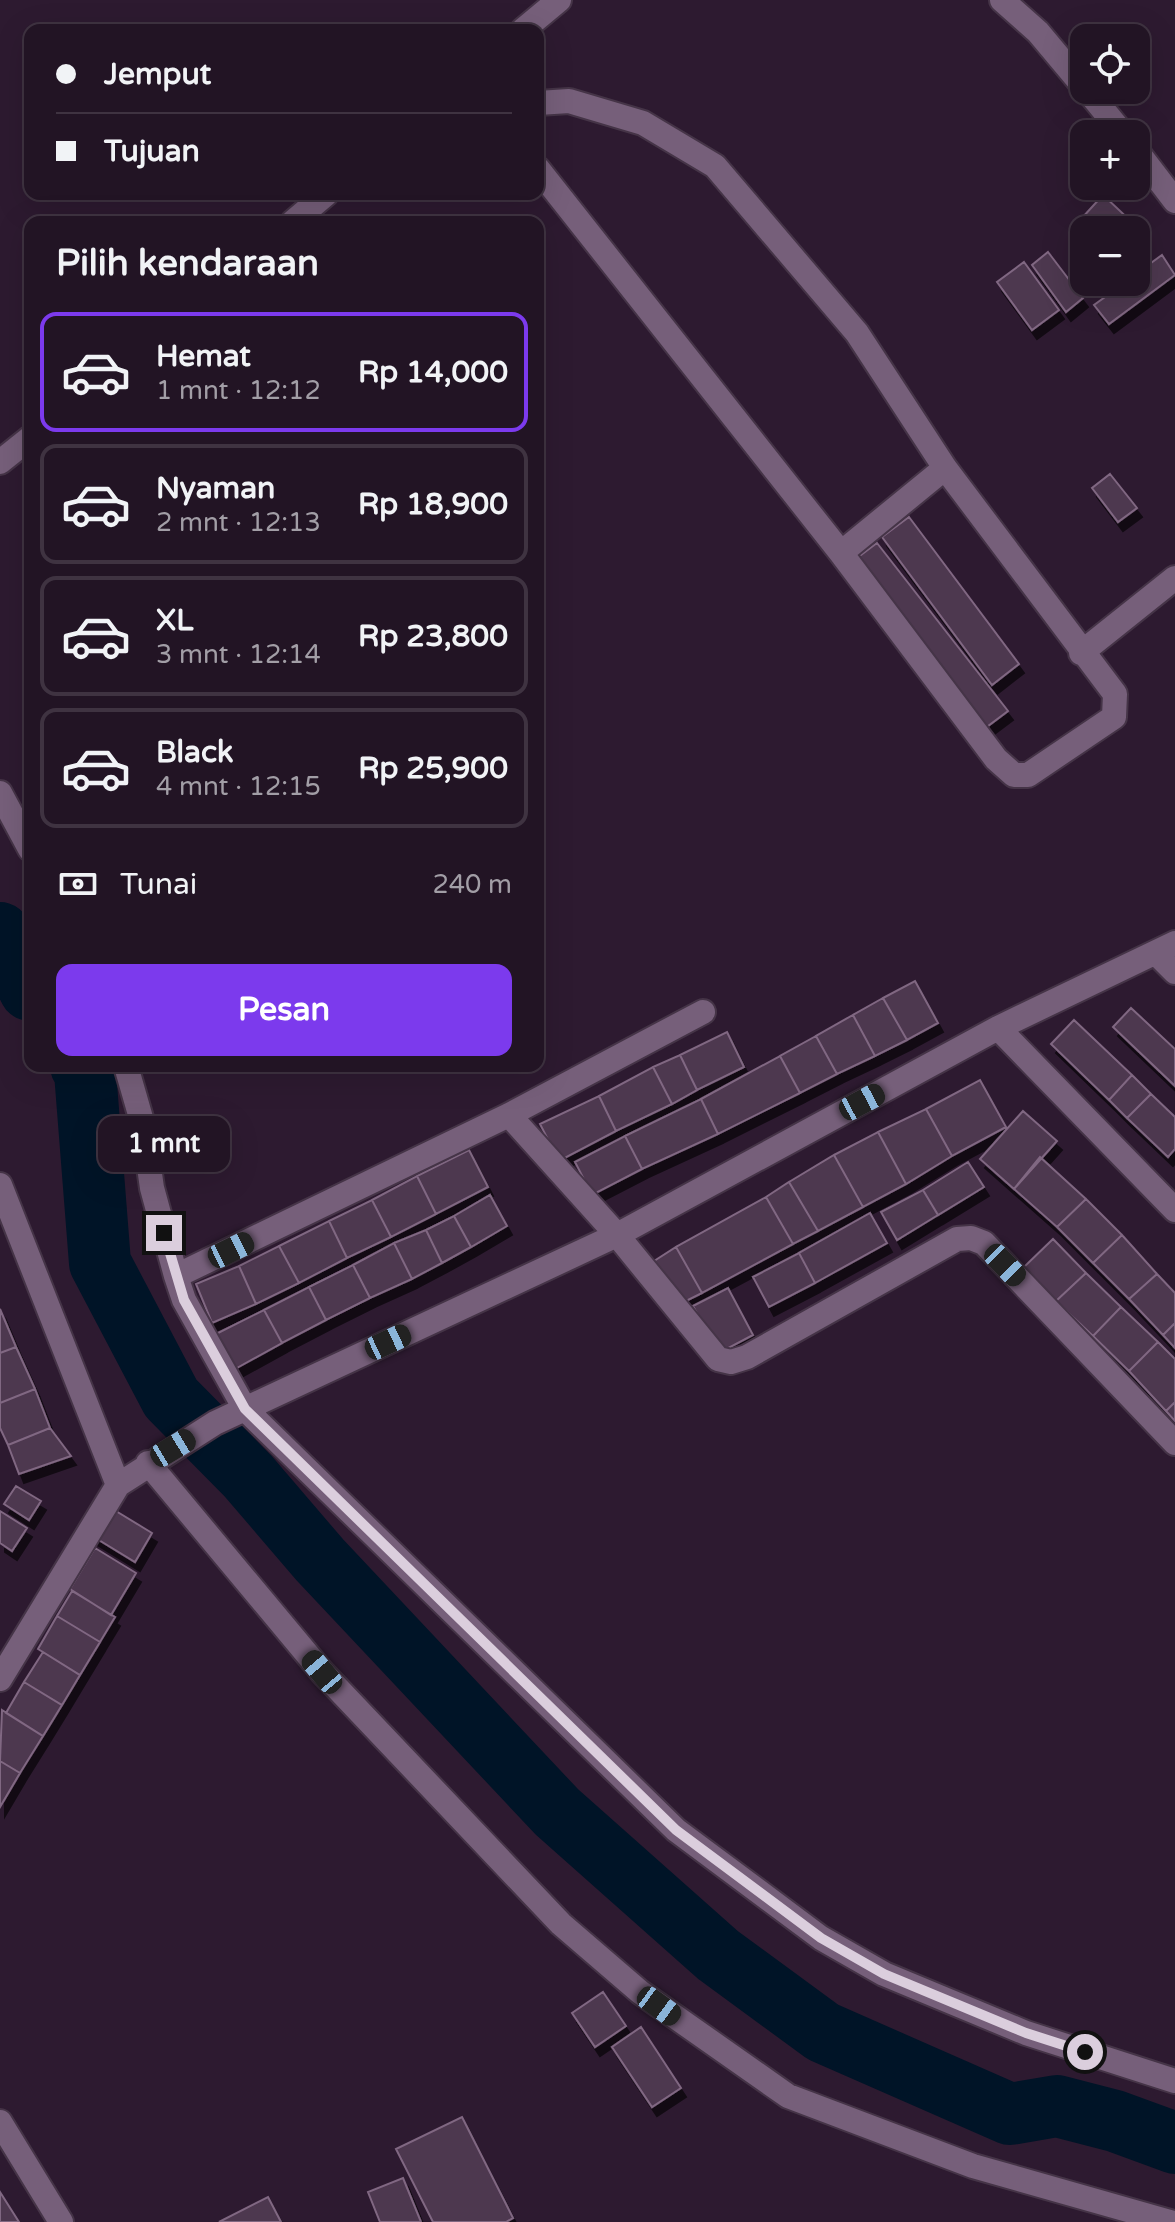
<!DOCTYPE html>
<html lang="id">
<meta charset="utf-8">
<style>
body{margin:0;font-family:"Varela Round",sans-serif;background:#2a1d2c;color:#f1f3f6;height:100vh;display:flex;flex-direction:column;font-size:30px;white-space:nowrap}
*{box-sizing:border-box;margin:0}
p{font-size:26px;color:#a29ea6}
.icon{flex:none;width:44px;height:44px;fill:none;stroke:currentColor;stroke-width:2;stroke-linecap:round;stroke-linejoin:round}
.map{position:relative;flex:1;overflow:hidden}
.drawer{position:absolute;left:24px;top:216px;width:520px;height:856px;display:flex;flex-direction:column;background:#221424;border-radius:16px;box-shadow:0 8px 32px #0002,0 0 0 2px #3f3341}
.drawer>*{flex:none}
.top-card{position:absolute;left:24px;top:24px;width:520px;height:176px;border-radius:16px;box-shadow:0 8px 32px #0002,0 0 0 2px #3f3341;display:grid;align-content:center;height:176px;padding:0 32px;background:#221424}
.controls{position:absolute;left:1070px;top:24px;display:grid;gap:16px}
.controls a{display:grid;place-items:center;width:80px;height:80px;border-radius:16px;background:#221424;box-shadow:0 8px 32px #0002,0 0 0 2px #3f3341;font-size:40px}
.end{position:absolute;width:36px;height:36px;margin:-18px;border:10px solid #dbcedd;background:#111;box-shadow:0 0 0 4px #111}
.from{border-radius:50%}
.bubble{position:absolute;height:56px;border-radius:16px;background:#221424;box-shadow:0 8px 32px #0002,0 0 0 2px #3f3341;font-size:26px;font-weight:700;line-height:56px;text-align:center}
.car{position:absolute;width:24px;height:48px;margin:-24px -12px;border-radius:10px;box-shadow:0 0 6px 2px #0007;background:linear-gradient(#222 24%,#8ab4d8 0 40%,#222 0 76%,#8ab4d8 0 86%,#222 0)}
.top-card b{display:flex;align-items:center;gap:28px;height:76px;font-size:30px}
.top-card b+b{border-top:2px solid #3f3341}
.top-card i{width:20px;height:20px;background:#f1f3f6}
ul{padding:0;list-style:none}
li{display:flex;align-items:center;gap:24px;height:120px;margin:0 16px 12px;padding:0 16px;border:4px solid #3f3341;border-radius:16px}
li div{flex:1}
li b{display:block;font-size:30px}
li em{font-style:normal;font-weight:700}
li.active{border-color:#7c3aed}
li>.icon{width:72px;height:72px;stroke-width:1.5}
h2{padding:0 32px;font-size:36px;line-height:96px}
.pay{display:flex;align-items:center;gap:20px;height:88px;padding:0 32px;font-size:30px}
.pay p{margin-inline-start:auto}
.button{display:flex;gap:16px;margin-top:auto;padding:16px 32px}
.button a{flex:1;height:92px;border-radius:16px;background:#7c3aed;color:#fff;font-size:32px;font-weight:700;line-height:92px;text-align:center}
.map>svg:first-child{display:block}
</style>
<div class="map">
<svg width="1175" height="2222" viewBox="0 0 1175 2222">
<defs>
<filter id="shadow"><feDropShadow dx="5" dy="9" stdDeviation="0" flood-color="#0009"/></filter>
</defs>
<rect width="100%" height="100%" fill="#2d1a30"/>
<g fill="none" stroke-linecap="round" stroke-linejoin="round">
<path stroke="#001427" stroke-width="62" d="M0 933 30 990
M81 1066 85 1072 100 1263 171 1398 248 1476 320 1560 557 1812 718 1955 823 2032 1010 2114 1057 2106 1115 2121 1175 2143"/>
</g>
<path fill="#4d374f" stroke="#806782" stroke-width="2" filter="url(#shadow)" d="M1103 195 1134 224 1129 230H1084V241L1071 230Z
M1048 252 1083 298 1066 312 1032 265Z
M1162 255 1175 275 1109 324 1094 305 1126 282H1136V274Z
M1024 262 1059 310 1032 330 997 282Z
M1110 474 1137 508 1118 522 1092 488Z
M909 517 1019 664 992 685 882 537Z
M877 543 1008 711 984 729 853 561Z
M915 981 938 1023 907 1040 883 998Z
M883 998 907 1040 875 1056 853 1015Z
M1131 1008 1175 1049V1086L1113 1027Z
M853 1015 875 1056 837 1074 816 1036Z
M1074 1020 1132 1075 1109 1100 1051 1044Z
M727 1032 744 1067 697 1090 680 1055Z
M816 1036 837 1074 800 1093 780 1056Z
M680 1055 697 1090 672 1104 653 1067Z
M780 1056 800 1093 718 1134 701 1099Z
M653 1067 672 1104 616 1131 599 1096Z
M1132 1075 1151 1094 1127 1118 1109 1100Z
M980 1080 1006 1127 952 1156 926 1109Z
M1151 1094 1175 1117V1149L1168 1157 1127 1118Z
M599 1096 616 1131 559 1161 540 1124Z
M701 1099 718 1134 642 1169 625 1136Z
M926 1109 952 1156 906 1184 878 1132Z
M1023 1111 1057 1141 1014 1189 980 1159Z
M878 1132 906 1184 863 1207 834 1155Z
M625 1136 642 1169 592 1195 575 1162Z
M469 1150 488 1187 436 1214 417 1176Z
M834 1155 863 1207 818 1231 789 1182Z
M1040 1157 1086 1199 1057 1227 1014 1189Z
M968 1162 984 1187 938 1215 923 1190Z
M417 1176 436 1214 391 1237 372 1200Z
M789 1182 818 1231 793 1244 766 1197Z
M923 1190 938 1215 897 1240 881 1212Z
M490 1195 507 1226 471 1247 454 1216Z
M766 1197 793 1244 702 1293 676 1247Z
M1086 1199 1122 1235 1093 1263 1057 1227Z
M372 1200 391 1237 347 1258 329 1221Z
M870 1213 887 1243 815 1283 799 1253Z
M454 1216 471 1247 442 1263 426 1230Z
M329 1221 347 1258 299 1283 279 1246Z
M426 1230 442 1263 412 1279 394 1243Z
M1122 1235 1157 1274 1129 1299 1093 1263Z
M1053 1239 1086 1273 1056 1301 1024 1267Z
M394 1243 412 1279 370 1298 353 1265Z
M279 1246 299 1283 256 1304 239 1266Z
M676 1247 702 1293 676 1306 651 1263Z
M799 1253 815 1283 769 1307 753 1277Z
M353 1265 370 1298 326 1320 309 1287Z
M239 1266 256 1304 212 1323 196 1284Z
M1086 1273 1121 1307 1093 1336 1056 1301Z
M1157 1274 1175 1293V1323L1163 1335 1129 1299Z
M309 1287 326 1320 282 1343 264 1310Z
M728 1288 753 1335 719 1353 693 1306Z
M1121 1307 1158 1342 1129 1371 1093 1336Z
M0 1309 16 1347 0 1353Z
M264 1310 282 1343 235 1369 216 1334Z
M1175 1323V1348L1163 1335Z
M1158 1342 1175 1359V1402L1166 1411 1129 1371Z
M16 1347 35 1389 0 1403V1353Z
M35 1389 50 1428 8 1445 0 1428V1403Z
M1175 1402V1421L1166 1411Z
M50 1428 71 1456 19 1474 8 1445Z
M16 1486 41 1501 29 1520 4 1504Z
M106 1505 152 1533 135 1562 89 1534Z
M0 1511 27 1528 12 1551 0 1543Z
M95 1548 136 1573 111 1615 70 1589Z
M72 1591 115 1617 100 1642 57 1616Z
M57 1616 100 1642 80 1675 38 1649Z
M43 1652 80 1675 62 1705 24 1682Z
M24 1682 62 1705 43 1736 6 1713Z
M2 1710 43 1736 20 1773 0 1761Z
M0 1761 20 1773 0 1807Z
M603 1992 626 2026 595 2047 572 2013Z
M641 2027 681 2088 652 2107 612 2047Z
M462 2117 513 2218 506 2222H433L396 2149Z
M403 2178 421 2222H380L368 2192Z
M0 2192 19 2222H0Z
M268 2197 281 2222H219Z"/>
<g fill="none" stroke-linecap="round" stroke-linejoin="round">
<g stroke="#453447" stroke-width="28">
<path id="minor" d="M1002 0 1038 32 1084 87
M523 30 559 0
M1087 90 1123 134
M538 103 569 101 643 123 715 166 857 333 945 468 1115 694 1114 717 1028 775H1014L996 759 841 553 538 169
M1136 150 1175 201
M293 222 326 194
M0 462 30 438
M841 553 945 468
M1081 653 1175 578
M0 793 30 849
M1157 954 1175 972
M703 1012 509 1115 176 1276 184 1300 245 1409 676 1830 821 1938 884 1974 1026 2033 1175 2081
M998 1028 1175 1210
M126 1066 143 1125 152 1188 176 1276
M509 1115 617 1235 718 1359 731 1362 747 1357 957 1239 971 1238 984 1243 1175 1443
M0 1185 118 1485 0 1679
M148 1463 322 1672 561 1924 640 1992 788 2096 973 2166 1170 2222
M118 1485 215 1423 617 1235 998 1028 1175 943
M0 2122 61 2222"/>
</g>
<use href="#minor" stroke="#765f7a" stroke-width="24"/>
</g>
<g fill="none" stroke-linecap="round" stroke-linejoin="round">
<path stroke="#dbcedd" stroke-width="10" d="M164 1233 184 1300 245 1409 676 1830 821 1938 884 1974 1026 2033 1085 2052"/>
</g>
</svg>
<div class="controls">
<a><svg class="icon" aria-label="locate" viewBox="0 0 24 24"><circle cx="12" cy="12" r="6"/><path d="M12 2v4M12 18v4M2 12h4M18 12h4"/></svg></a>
<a>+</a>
<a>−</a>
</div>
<i class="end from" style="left:1085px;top:2052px"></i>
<i class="end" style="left:164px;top:1233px"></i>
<div class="bubble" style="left:98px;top:1116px;width:132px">1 mnt</div>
<i class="car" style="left:862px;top:1102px;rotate:62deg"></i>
<i class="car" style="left:231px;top:1250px;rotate:64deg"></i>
<i class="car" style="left:1005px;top:1265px;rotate:136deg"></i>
<i class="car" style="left:388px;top:1342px;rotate:65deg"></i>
<i class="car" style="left:173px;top:1448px;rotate:59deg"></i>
<i class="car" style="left:322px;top:1672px;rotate:320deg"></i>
<i class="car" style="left:659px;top:2006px;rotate:126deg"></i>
<div class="top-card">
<b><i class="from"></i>Jemput</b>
<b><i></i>Tujuan</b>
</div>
<section class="drawer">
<h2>Pilih kendaraan</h2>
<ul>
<li class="active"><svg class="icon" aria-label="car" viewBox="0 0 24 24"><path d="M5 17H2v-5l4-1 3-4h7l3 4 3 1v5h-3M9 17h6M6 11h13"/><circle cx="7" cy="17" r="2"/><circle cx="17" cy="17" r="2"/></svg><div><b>Hemat</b><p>1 mnt · 12:12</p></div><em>Rp 14,000</em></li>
<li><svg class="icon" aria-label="car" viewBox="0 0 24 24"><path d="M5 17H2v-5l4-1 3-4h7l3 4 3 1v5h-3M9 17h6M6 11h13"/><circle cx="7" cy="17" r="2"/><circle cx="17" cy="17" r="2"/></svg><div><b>Nyaman</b><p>2 mnt · 12:13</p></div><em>Rp 18,900</em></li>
<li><svg class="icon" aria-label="car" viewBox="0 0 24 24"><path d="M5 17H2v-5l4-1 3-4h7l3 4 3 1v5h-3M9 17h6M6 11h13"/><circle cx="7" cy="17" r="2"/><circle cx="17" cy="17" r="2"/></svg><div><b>XL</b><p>3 mnt · 12:14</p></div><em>Rp 23,800</em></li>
<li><svg class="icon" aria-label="car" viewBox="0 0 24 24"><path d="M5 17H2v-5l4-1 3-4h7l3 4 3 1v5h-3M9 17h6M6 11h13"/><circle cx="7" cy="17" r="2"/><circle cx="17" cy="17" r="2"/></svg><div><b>Black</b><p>4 mnt · 12:15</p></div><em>Rp 25,900</em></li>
</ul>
<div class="pay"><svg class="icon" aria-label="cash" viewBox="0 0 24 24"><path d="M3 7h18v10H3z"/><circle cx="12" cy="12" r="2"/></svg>Tunai<p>240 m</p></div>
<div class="button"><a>Pesan</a></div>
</section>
</div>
